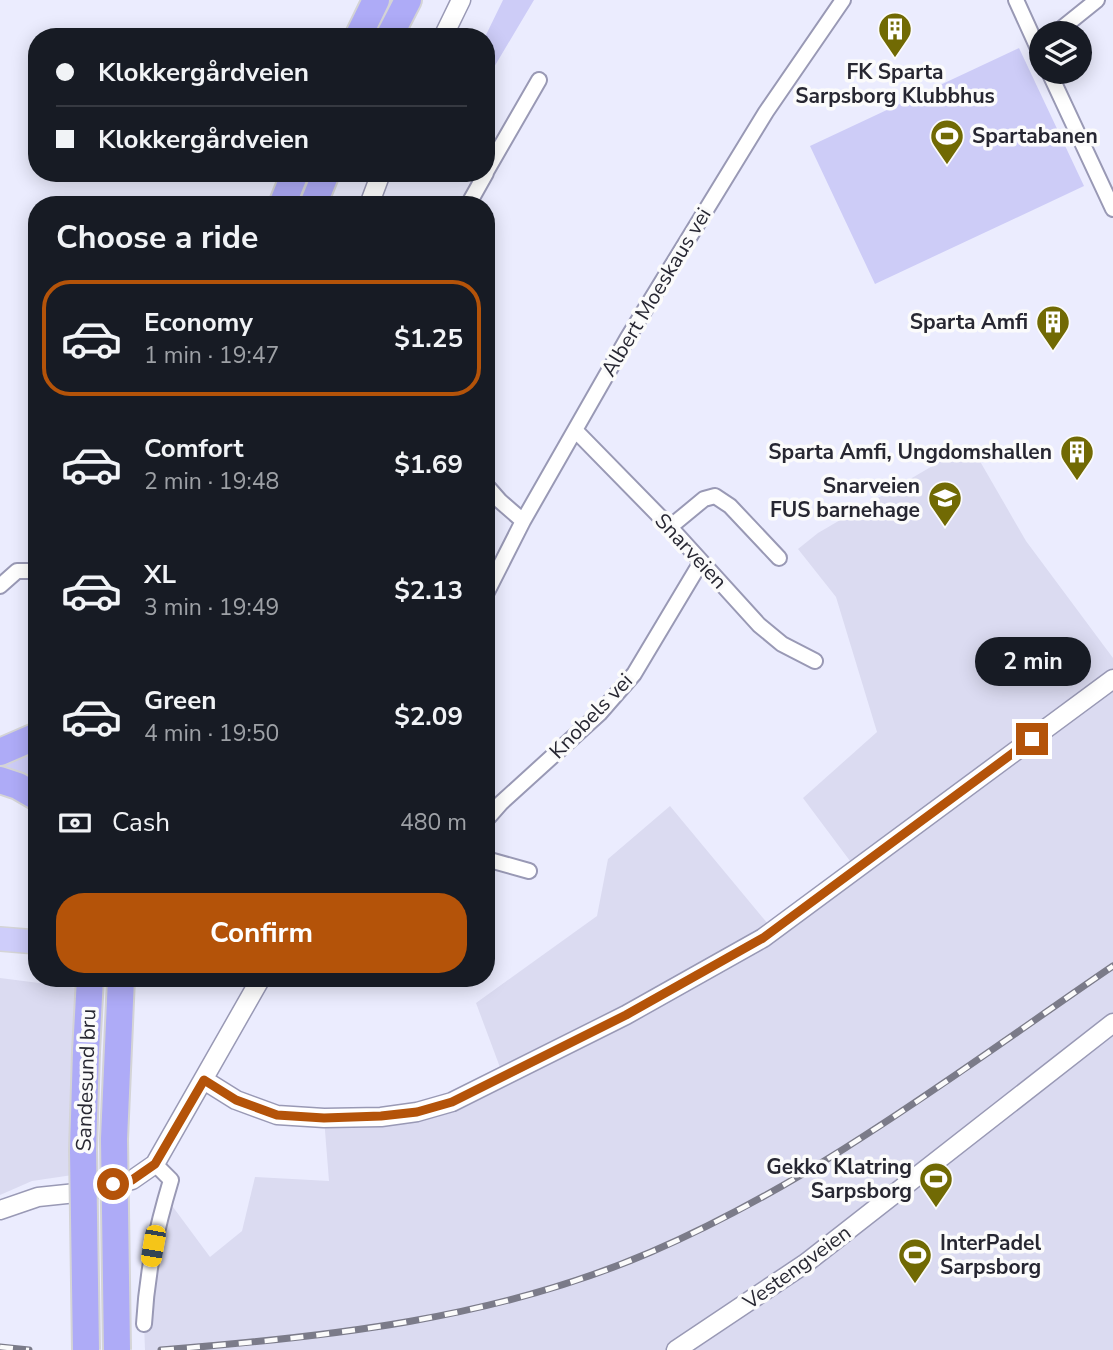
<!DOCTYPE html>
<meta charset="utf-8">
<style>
body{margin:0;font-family:"Nunito Sans",sans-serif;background:#242831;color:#f1f3f6;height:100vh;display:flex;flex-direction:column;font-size:26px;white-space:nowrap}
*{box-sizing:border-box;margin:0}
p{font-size:23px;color:#9ea1a6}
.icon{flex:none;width:38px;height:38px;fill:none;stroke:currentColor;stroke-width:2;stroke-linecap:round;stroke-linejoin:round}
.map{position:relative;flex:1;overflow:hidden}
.side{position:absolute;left:28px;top:196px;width:467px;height:791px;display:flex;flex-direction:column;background:#171b24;border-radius:28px;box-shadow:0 4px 18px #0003}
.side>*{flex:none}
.top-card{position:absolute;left:28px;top:28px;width:467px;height:154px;border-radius:28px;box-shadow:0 4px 18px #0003;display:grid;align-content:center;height:154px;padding:0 28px;background:#171b24}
.buttons{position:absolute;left:1029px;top:21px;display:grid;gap:14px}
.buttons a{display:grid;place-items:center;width:63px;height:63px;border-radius:50%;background:#171b24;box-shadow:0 4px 18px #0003;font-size:35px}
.end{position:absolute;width:32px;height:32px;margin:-16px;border:9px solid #b45309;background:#fff;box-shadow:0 0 0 4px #fff}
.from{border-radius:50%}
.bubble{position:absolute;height:49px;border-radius:24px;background:#171b24;box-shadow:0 4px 18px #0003;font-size:23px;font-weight:700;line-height:49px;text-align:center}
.car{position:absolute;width:21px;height:42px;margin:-21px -10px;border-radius:9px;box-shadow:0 0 5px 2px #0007;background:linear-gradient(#f5c518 24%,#345 0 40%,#f5c518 0 76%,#345 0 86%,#f5c518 0)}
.top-card b{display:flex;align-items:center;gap:24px;height:66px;font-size:26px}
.top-card b+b{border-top:2px solid #363941}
.top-card i{width:18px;height:18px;background:#f1f3f6}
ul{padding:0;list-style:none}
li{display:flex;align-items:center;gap:21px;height:116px;margin:0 14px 10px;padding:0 14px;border:4px solid transparent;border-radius:28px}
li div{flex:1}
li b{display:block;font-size:26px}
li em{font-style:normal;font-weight:700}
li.selected{border-color:#b45309}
li>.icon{width:63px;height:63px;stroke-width:1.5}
h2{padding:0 28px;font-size:32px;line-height:84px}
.pay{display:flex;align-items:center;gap:18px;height:77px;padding:0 28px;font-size:26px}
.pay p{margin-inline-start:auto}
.button{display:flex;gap:14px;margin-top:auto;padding:14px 28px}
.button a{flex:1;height:80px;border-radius:28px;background:#b45309;color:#fff;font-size:28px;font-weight:700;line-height:80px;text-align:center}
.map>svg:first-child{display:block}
</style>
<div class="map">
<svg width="1113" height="1350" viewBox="0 0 1113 1350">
<rect width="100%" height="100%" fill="#ebecfe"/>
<path fill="#dbdbf1" d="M970 444 1026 541 1113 658V1350H145L144 1324 164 1202 173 1207 210 1257 242 1231 255 1177 329 1181 324 1118 417 1112 501 1070 476 1003 597 916 608 859 670 806 773 930 856 869 803 798 877 732 836 597 798 549 818 533Z
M0 978 94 990 93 1172 32 1181 0 1195Z"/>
<path fill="#cdccf7" d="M503 0H534L487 79 486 37H485Z
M1019 48 1084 186 875 284 810 146Z
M37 745V785L0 773V761Z"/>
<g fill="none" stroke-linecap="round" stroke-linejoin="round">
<g stroke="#9999b5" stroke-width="18">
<path id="minor" d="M1016 0 1041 55
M1056 33 1097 0
M1049 72 1113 209
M486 172 539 80
M468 205 486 173
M575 430 670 527 759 625 782 644 815 661
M486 485 500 501 523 521
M670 527 704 499 715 496 730 506 779 558
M0 586 17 571H37
M486 594 523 521 627 339 766 112 843 0
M486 820 501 803 600 713 634 674 701 562
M486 859 529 871
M144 1324C147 1272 156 1230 171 1180L155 1164"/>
</g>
<g stroke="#9999b5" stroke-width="21">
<path id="tertiary" d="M443 37 461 0
M369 205 381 173
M204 1080 236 1100 277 1115 324 1118 381 1117 417 1112 452 1102 626 1015 763 938 1113 679
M0 1210 38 1197 76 1193 132 1180 155 1164 261 978
M676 1350 806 1263 1113 1023"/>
</g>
<g stroke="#d4d4d6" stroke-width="26">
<path id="primary" d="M0 939 37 942"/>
</g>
<g stroke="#d4d4d6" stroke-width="30">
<path id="motorway" d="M358 37 376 0
M389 37 408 0
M282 205 295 173
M313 205 326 173
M0 752 37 736
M0 780 18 786 37 797
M86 1052 90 978"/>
</g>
<use href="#minor" stroke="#fff" stroke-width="14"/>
<use href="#tertiary" stroke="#fff" stroke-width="18"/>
<use href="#primary" stroke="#cecdfa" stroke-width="23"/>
<use href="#motorway" stroke="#aeabf7" stroke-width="26"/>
<g stroke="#7b7b89" stroke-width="7">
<path id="rail" d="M0 1347 29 1350
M161 1350C328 1337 496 1319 651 1252 815 1182 966 1066 1113 966"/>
</g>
<use href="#rail" stroke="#fbfbfb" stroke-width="4.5" stroke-dasharray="13" stroke-linecap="butt"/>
<g stroke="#d4d4d6" stroke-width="30" stroke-linecap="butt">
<path id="motorway-bridge" d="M86 1052 83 1150 86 1350
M117 1350 114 1139 121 978"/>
</g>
<use href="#motorway-bridge" stroke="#aeabf7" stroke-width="26"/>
</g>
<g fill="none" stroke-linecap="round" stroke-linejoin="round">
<path stroke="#b45309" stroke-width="9" d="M113 1184 132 1180 155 1164 204 1080 236 1100 277 1115 324 1118 381 1116 417 1112 452 1102 626 1015 763 938 1032 739"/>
</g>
<defs>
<g id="building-pin" transform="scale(1.75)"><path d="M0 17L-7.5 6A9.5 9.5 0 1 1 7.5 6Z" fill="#716a04" stroke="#fbfbfb"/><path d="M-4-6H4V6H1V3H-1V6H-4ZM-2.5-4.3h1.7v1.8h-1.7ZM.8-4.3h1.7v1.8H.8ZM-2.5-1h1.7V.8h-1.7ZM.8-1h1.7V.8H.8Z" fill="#fff"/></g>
<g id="stadium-pin" transform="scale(1.75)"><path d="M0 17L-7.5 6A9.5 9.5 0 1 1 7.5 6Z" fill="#716a04" stroke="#fbfbfb"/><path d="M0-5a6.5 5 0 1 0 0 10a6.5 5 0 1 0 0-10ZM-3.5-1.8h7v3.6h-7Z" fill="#fff"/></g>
<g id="school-pin" transform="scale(1.75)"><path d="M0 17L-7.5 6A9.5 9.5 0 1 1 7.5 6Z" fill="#716a04" stroke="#fbfbfb"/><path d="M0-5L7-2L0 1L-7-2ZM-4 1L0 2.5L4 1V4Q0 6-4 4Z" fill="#fff"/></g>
</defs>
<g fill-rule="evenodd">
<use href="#building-pin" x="895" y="29"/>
<use href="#stadium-pin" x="947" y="136"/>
<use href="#building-pin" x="1053" y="322"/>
<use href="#building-pin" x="1077" y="452"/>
<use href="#school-pin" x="945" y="498"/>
<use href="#stadium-pin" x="936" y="1179"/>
<use href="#stadium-pin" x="915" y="1255"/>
</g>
<g text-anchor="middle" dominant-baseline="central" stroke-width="7" stroke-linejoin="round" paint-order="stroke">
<g font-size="21" font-weight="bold" fill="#272732" stroke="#fbfbfb" text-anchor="end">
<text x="895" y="72" text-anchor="middle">FK Sparta<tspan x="895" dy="24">Sarpsborg Klubbhus</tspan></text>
<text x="972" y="136" text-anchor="start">Spartabanen</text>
<text x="1028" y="322">Sparta Amfi</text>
<text x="1052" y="452">Sparta Amfi, Ungdomshallen</text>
<text x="920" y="486">Snarveien<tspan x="920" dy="24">FUS barnehage</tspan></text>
<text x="912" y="1167">Gekko Klatring<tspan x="912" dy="24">Sarpsborg</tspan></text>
<text x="940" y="1243" text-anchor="start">InterPadel<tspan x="940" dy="24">Sarpsborg</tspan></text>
</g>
<g font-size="21" fill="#272732" stroke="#fbfbfb">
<text transform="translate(656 292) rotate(-59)">Albert Moeskaus vei</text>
<text transform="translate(691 551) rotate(47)">Snarveien</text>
<text transform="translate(591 716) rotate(-46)">Knobels vei</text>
<text transform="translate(86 1080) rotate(-88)">Sandesund bru</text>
<text transform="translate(797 1267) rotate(-36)">Vestengveien</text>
</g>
</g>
</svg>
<div class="buttons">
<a><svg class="icon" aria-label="layers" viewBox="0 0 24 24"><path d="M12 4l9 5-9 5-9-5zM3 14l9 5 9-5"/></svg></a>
</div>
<i class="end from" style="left:113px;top:1184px"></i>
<i class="end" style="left:1032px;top:739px"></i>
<div class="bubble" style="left:975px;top:637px;width:116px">2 min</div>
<i class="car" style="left:153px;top:1246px;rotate:190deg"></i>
<div class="top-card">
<b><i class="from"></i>Klokkergårdveien</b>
<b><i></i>Klokkergårdveien</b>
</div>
<section class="side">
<h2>Choose a ride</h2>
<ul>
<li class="selected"><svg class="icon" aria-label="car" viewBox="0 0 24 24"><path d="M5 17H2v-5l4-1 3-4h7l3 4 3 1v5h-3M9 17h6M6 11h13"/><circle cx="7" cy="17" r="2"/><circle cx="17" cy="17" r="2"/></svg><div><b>Economy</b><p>1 min · 19:47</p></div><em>$1.25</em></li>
<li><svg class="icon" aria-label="car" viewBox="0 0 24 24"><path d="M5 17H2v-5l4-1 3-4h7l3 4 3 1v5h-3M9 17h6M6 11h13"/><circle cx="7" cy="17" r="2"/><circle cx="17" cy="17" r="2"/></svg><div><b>Comfort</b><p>2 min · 19:48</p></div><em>$1.69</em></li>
<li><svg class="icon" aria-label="car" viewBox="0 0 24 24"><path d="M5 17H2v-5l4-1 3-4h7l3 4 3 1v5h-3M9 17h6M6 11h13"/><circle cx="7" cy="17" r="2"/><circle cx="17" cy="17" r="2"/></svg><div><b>XL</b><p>3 min · 19:49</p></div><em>$2.13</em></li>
<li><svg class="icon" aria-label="car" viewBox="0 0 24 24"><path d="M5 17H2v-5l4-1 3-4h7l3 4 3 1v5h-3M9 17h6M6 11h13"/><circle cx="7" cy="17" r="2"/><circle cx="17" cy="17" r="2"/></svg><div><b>Green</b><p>4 min · 19:50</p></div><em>$2.09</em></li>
</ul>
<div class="pay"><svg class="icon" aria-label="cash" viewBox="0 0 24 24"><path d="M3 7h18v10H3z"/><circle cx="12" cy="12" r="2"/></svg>Cash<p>480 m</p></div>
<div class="button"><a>Confirm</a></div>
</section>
</div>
